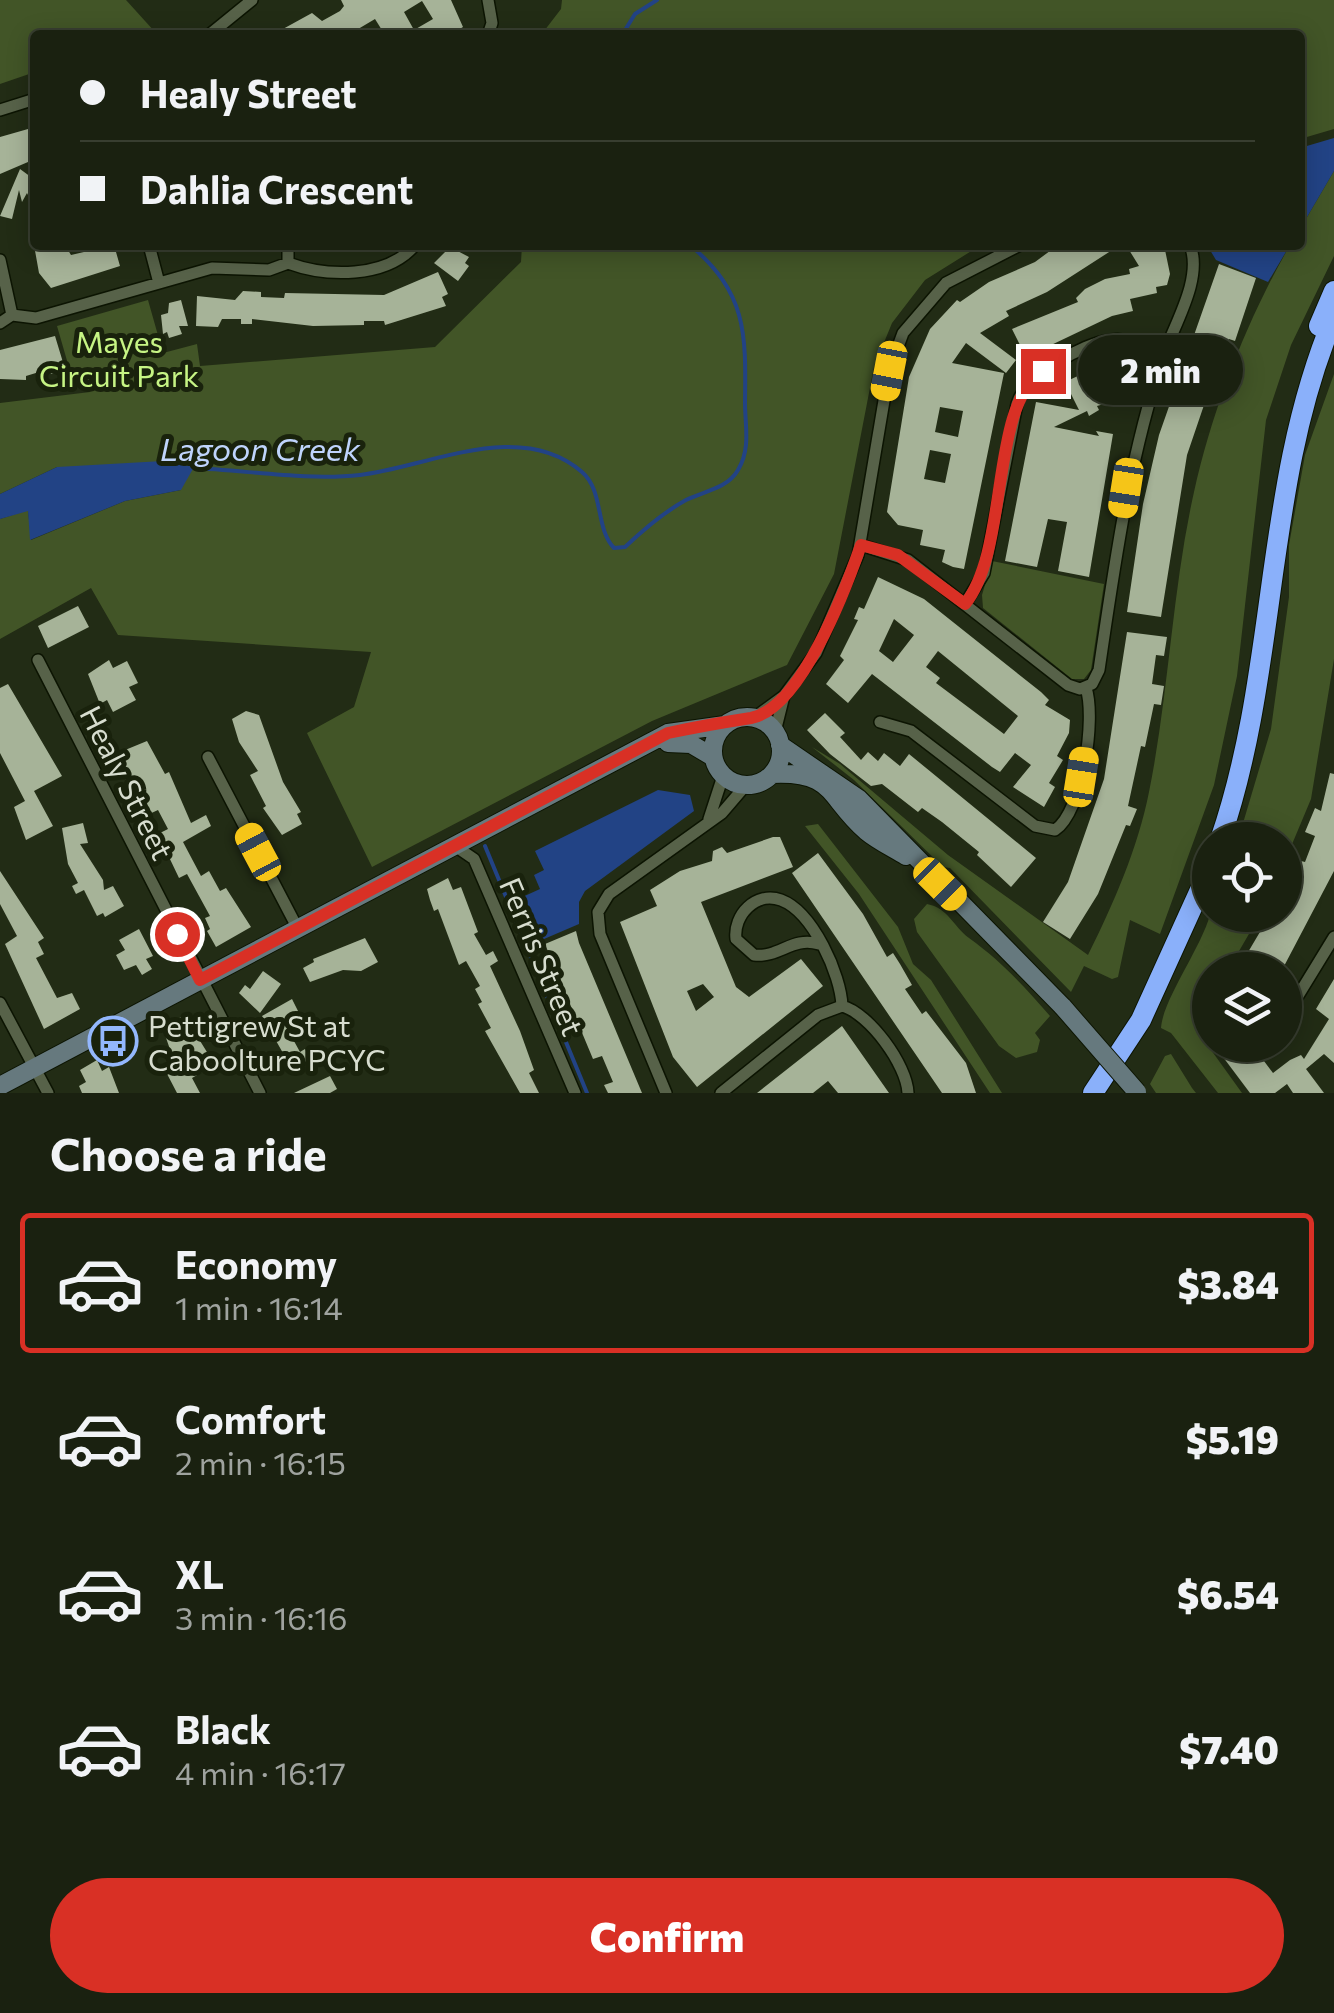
<!DOCTYPE html>
<meta charset="utf-8">
<style>
body{margin:0;font-family:Commissioner,sans-serif;background:#232919;color:#f1f3f6;height:100vh;display:flex;flex-direction:column;font-size:38px;white-space:nowrap}
*{box-sizing:border-box;margin:0}
p{font-size:32px;color:#9fa39f}
.icon{flex:none;width:55px;height:55px;fill:none;stroke:currentColor;stroke-width:2;stroke-linecap:round;stroke-linejoin:round}
.map{position:relative;height:1093px;overflow:hidden}
.panel{display:flex;flex-direction:column;background:#1a2110;flex:1}
.panel>*{flex:none}
.top-card{position:absolute;left:30px;top:30px;width:1275px;height:220px;border-radius:10px;box-shadow:0 5px 25px #0003,0 0 0 2px #383e30;display:grid;align-content:center;height:220px;padding:0 50px;background:#1a2110}
.tools{position:absolute;left:1192px;top:822px;display:grid;gap:20px}
.tools a{display:grid;place-items:center;width:110px;height:110px;border-radius:50%;background:#1a2110;box-shadow:0 5px 25px #0003,0 0 0 2px #383e30;font-size:50px}
.end{position:absolute;width:45px;height:45px;margin:-22px;border:12px solid #d93025;background:#fff;box-shadow:0 0 0 5px #fff}
.from{border-radius:50%}
.bubble{position:absolute;height:70px;border-radius:35px;background:#1a2110;box-shadow:0 5px 25px #0003,0 0 0 2px #383e30;font-size:32px;font-weight:800;line-height:70px;text-align:center}
.car{position:absolute;width:30px;height:60px;margin:-30px -15px;border-radius:12px;box-shadow:0 0 8px 2px #0007;background:linear-gradient(#f5c518 24%,#345 0 40%,#f5c518 0 76%,#345 0 86%,#f5c518 0)}
.top-card b{display:flex;align-items:center;gap:35px;height:95px;font-size:38px}
.top-card b+b{border-top:2px solid #383e30}
.top-card i{width:25px;height:25px;background:#f1f3f6}
ul{padding:0;list-style:none}
li{display:flex;align-items:center;gap:30px;height:140px;margin:0 20px 15px;padding:0 30px;border:5px solid transparent;border-radius:10px}
li div{flex:1}
li b{display:block;font-size:38px}
li em{font-style:normal;font-weight:800}
li.selected{border-color:#d93025}
li>.icon{width:90px;height:90px;stroke-width:1.5}
h2{padding:0 50px;font-size:45px;line-height:120px}
.cta{display:flex;gap:20px;margin-top:auto;padding:20px 50px}
.cta a{flex:1;height:115px;border-radius:60px;background:#d93025;color:#fff;font-size:40px;font-weight:800;line-height:115px;text-align:center}
.map>svg:first-child{display:block}
</style>
<div class="map">
<svg width="1334" height="1093" viewBox="0 0 1334 1093">
<rect width="100%" height="100%" fill="#222c15"/>
<path fill="#425527" d="M0 0H126L155 32 35 35V72L0 84Z
M562 0H1334V129L1300 139V35H541L561 9Z
M1334 171V256L1291 345 1266 420 1237 676 1214 785 1160 934 1130 920 1118 977 1112 979 1084 966 1071 992 950 868 943 867 854 780 812 747 840 764 948 855 1088 955C1113 905 1138 848 1149 792 1169 693 1172 590 1194 492 1213 407 1247 320 1290 245H1300V229Z
M522 245H981L925 280 892 323 874 367 834 574 787 665 652 721 372 867 307 733 354 707 371 652 118 635 91 588 0 639V519L28 510 31 540 125 501 181 490 57 467 0 494V403L90 392 72 378 57 326 148 300 163 353 197 344 200 366 435 347 521 262Z
M1334 374V659L1311 799 1285 861V840H1238L1271 729 1289 597V545L1305 455Z
M992 561 1104 584 1091 670 1084 679H1072L983 608 982 595Z
M818 824 898 927 913 964 931 980 1002 1093H990L859 894 805 826Z
M927 904C948 908 953 926 969 938 1001 961 1024 986 1050 1016L1035 1033 1040 1040 1037 1052 1016 1058 999 1046 917 932 914 919Z
M1210 915H1260L1228 970H1210V1003L1196 1029 1242 1093H1218L1171 1033 1161 1028C1163 999 1200 950 1210 915Z
M1171 1054 1192 1088 1196 1093H1156L1150 1084 1165 1056Z"/>
<path fill="#224385" d="M1334 138V171L1300 229V148Z
M1207 245H1290L1268 282 1216 260Z
M163 461 194 467 181 490 125 501 30 540 28 511 0 519V494L57 467Z
M658 790 690 795 694 811 585 891 579 902V924L537 942 518 899 540 889 534 875 544 870 535 851Z"/>
<g fill="none" stroke-linecap="round" stroke-linejoin="round">
<path stroke="#224385" stroke-width="4" d="M622 35 635 14 657 0
M192 468C246 470 306 481 360 475 428 467 520 418 582 472 604 491 595 528 614 548L625 547C643 530 664 512 686 500 704 491 727 489 738 470 751 448 745 426 745 403 746 333 747 293 690 245
M485 846 587 1093"/>
</g>
<path fill="#a6b398" fill-rule="evenodd" d="M341 0H451L463 27 458 30 460 35H385L375 19 348 35H272L312 13 322 21 340 11 344 6ZM422 1 433 19 414 30 404 12Z
M35 127V159L0 174V137Z
M20 169 35 180V209L27 193 22 202 19 190 12 219 0 216Z
M34 245H65L71 255 114 245 120 266 51 288 39 273Z
M1058 245H1120L1047 292 1006 311 1009 316 980 333 1016 360 1006 373 966 343 952 363 1004 373 964 569 953 567 942 562 945 550 920 545 923 530 898 525 887 512 909 377 930 329 957 300 960 302 989 282 1035 262ZM940 407 963 411 958 437 935 432ZM930 450 951 454 945 483 924 479Z
M1126 245H1164L1170 274 1167 285 1156 287 1157 293 1130 299 1133 311 1112 316 1026 357 1012 329 1078 302 1076 298 1085 289 1105 279 1130 274 1129 269 1139 266Z
M450 247 469 257 465 263 469 266 458 281 434 263Z
M1219 264 1256 278 1235 341 1229 339 1219 361 1187 455 1161 617 1127 612 1143 504 1159 435Z
M438 272 448 294 442 297 446 306 385 325 384 321H364V325L313 326 252 319V324H241V319H222L218 327 196 326 197 296 235 300 243 291 261 292V297L284 298 285 293 384 295Z
M181 300 188 326H179L182 334 169 338 167 332 163 334 161 315 168 313 169 303Z
M55 336 65 369 51 374 49 369 26 376V380L0 379V350Z
M1114 359 1122 386 1116 388 1114 401 1097 406 1099 410 1089 416 1087 411 1054 427 1099 436 1096 431 1113 434 1089 577 1058 571 1067 522 1048 519 1037 567 1005 561 1036 402 1079 410 1065 382Z
M878 577 924 599 1041 692 1049 700 1045 705 1070 720 1069 733 1057 756 1063 760 1049 783 1055 787 1044 807 1013 787 1031 765 1015 753 1000 772 992 767 872 674 848 703 826 684 844 660 840 656 858 620 854 619 859 607 864 609ZM894 619 914 635 893 662 879 651ZM938 651 1018 716 1004 734 936 683 940 678 926 667Z
M78 606 89 627 48 648 38 626Z
M1127 632 1167 637 1164 656 1156 655 1152 684 1164 686 1161 705 1154 704 1145 747 1141 746 1128 806 1137 809 1130 826 1126 825 1098 894 1070 939 1043 922 1068 882 1104 779Z
M109 660 113 668 127 661 138 683 129 687 136 700 113 712 107 700 100 704 88 674Z
M8 684 62 776 34 791 53 826 26 840 14 807 25 801 0 753V688Z
M246 711 259 715 283 782 301 812 297 814 302 824 282 835 263 808 266 806 250 775 258 771 239 742 232 719Z
M825 713 845 733 840 737 861 760 868 752 878 761 884 753 900 766 909 754 1036 858 1011 887 977 855 979 852 942 822 922 808 918 812 882 784 871 786 830 754 807 730Z
M147 741 165 774 169 772 191 823 206 815 211 826 183 842 201 876 209 871 220 891 226 888 251 927 216 947 207 931 210 929 205 918 210 916 187 874 179 878 158 834 168 829 158 810 145 816 113 755Z
M1330 773 1334 774V871L1282 970H1251L1241 964 1270 915H1285V874L1290 876 1297 860 1305 862 1315 836 1305 832 1315 808 1321 811Z
M83 823 88 843 80 844 103 880 104 890 113 886 124 906 105 917 103 913 97 916 84 890 76 894 72 886 78 883 68 864 62 828Z
M773 837H780L793 867 701 902 736 987 749 997 801 959 823 986 697 1087 673 1057 620 922 657 906 650 890 680 871 712 861 713 851 722 847 727 853ZM703 984 714 997 696 1011 687 991Z
M818 853 863 914 887 957 893 953 900 964 912 985 905 989 922 1014 926 1011 966 1063 976 1093H942L792 873Z
M0 871 44 938 38 942 44 954 36 958 57 998 72 993 80 1009 44 1029 5 944 17 936 0 904Z
M448 878 453 890 461 887 478 932 474 934 486 955 493 951 498 961 490 966 520 1031 534 1070 529 1073 539 1093H520L485 1031 491 1028 478 1004 482 1002 475 989 480 986 466 961 459 965 438 909 434 911 430 900 427 889Z
M139 929 153 956 146 959 152 969 142 975 136 965 124 970 116 955 125 950 119 940Z
M576 931 579 943 642 1093H608L604 1085 613 1082 602 1056 593 1059 565 992 560 995 551 973 556 971 545 944Z
M365 938 378 962 361 971 343 970 310 982 303 968 314 962 313 959Z
M263 971 281 984 260 1013 239 993 245 985 250 989Z
M1334 979V1063L1324 1054 1306 1069 1324 1093H1293L1287 1084 1275 1093H1250L1214 1045H1252L1273 1073 1290 1060 1301 1055 1304 1059 1329 1019 1316 1009Z
M292 999 298 1011 290 1015 294 1030 289 1032 300 1052 305 1049 310 1059 292 1069 262 1016Z
M184 1015 215 1065 192 1078 200 1093H177L165 1070 175 1064 163 1029Z
M842 1026 889 1093H838L828 1081 813 1093H757Z
M97 1060 102 1071 109 1067 119 1093H82L79 1086 86 1082 80 1070Z
M330 1076 337 1089 330 1093H294Z"/>
<g fill="none" stroke-linecap="round" stroke-linejoin="round">
<g stroke="#0c1402" stroke-width="14">
<path id="street" d="M488 0 492 23 488 35
M209 35 252 0
M0 110 35 99
M149 245 159 283
M0 260 12 315
M288 263V245
M0 323 12 315 36 318 212 268 269 270 288 263C326 277 386 279 415 245
M861 545 908 560 1068 685 1080 689 1092 684 1099 670C1115 562 1129 458 1164 354 1175 323 1203 278 1190 245
M965 604 984 573 1017 404C1025 376 1083 343 1111 340 1129 337 1148 348 1164 354
M38 660 260 1093
M754 718 784 696 816 653 858 555 889 371 903 333 946 283 1020 245
M880 722 911 731 1035 826 1055 830C1083 811 1096 718 1086 688
M775 732 784 696
M208 757 298 929
M709 819 723 776
M455 846 474 859 575 1093
M819 944C792 936 780 958 754 955L736 939C733 915 756 891 781 900 813 912 841 975 842 1006
M0 1003 48 1093
M1285 1017 1334 937
M666 1093 600 934 598 912 609 894 722 813 746 785
M721 1093 818 1015 842 1006C869 1013 907 1065 908 1093"/>
</g>
<g stroke="#0c1402" stroke-width="20">
<path id="secondary" d="M713 751a34 34 0 1 1 68 0a34 34 0 1 1-68 0Z
M668 743 691 744 713 757
M780 745 859 799 1063 1007
M772 774C835 771 827 797 866 831 878 841 893 848 906 856
M0 1086 668 733 725 725"/>
</g>
<g stroke="#0c1402" stroke-width="22">
<path id="highway" d="M1319 326 1334 291
M1220 840C1279 669 1263 484 1334 317
M1093 1093 1141 1020 1210 868"/>
</g>
<use href="#street" stroke="#576249" stroke-width="11"/>
<use href="#secondary" stroke="#66797e" stroke-width="18"/>
<use href="#highway" stroke="#8ab0fa" stroke-width="20"/>
<g stroke="#0c1402" stroke-width="20" stroke-linecap="butt">
<path id="secondary-bridge" d="M1063 1007 1137 1092"/>
</g>
<use href="#secondary-bridge" stroke="#66797e" stroke-width="18"/>
</g>
<g fill="none" stroke-linecap="round" stroke-linejoin="round">
<path stroke="#d93025" stroke-width="12" d="M177 934 200 980 668 733C696 727 725 722 751 718 801 709 846 588 861 545L898 555 965 604C1010 548 989 405 1043 371"/>
</g>
<defs>
<g id="bus-ring" transform="scale(2.5)"><circle r="9.5" fill="#19220c" stroke="#93b7fd" stroke-width="1.5"/><path d="M-5-6H5V4H4V6H2V4H-2V6H-4V4H-5ZM-3.5-4V0h7V-4ZM-3.5 1.2v1.5H-2V1.2ZM2 1.2v1.5H3.5V1.2Z" fill="#93b7fd"/></g>
</defs>
<g fill-rule="evenodd">
<use href="#bus-ring" x="113" y="1041"/>
</g>
<g text-anchor="middle" dominant-baseline="central" stroke-width="10" stroke-linejoin="round" paint-order="stroke">
<g font-size="30" fill="#c6f484" stroke="#19220c">
<text x="119" y="340">Mayes<tspan x="119" dy="34">Circuit Park</tspan></text>
</g>
<g font-size="30" fill="#d7ddcf" stroke="#19220c">
<text transform="translate(128 782) rotate(63)">Healy Street</text>
<text transform="translate(543 956) rotate(67)">Ferris Street</text>
</g>
<g font-size="30" fill="#d7ddcf" stroke="#19220c" text-anchor="start">
<text x="148" y="1024">Pettigrew St at<tspan x="148" dy="34">Caboolture PCYC</tspan></text>
</g>
<g font-size="32" font-style="italic" fill="#bfd4fc" stroke="#19220c">
<text x="260" y="448">Lagoon Creek</text>
</g>
</g>
</svg>
<div class="tools">
<a><svg class="icon" aria-label="locate" viewBox="0 0 24 24"><circle cx="12" cy="12" r="6"/><path d="M12 2v4M12 18v4M2 12h4M18 12h4"/></svg></a>
<a><svg class="icon" aria-label="layers" viewBox="0 0 24 24"><path d="M12 4l9 5-9 5-9-5zM3 14l9 5 9-5"/></svg></a>
</div>
<i class="end from" style="left:177px;top:934px"></i>
<i class="end" style="left:1043px;top:371px"></i>
<div class="bubble" style="left:1078px;top:335px;width:165px">2 min</div>
<i class="car" style="left:889px;top:371px;rotate:191deg"></i>
<i class="car" style="left:1126px;top:488px;rotate:189deg"></i>
<i class="car" style="left:1081px;top:777px;rotate:9deg"></i>
<i class="car" style="left:258px;top:852px;rotate:332deg"></i>
<i class="car" style="left:940px;top:884px;rotate:135deg"></i>
<div class="top-card">
<b><i class="from"></i>Healy Street</b>
<b><i></i>Dahlia Crescent</b>
</div>
</div>
<section class="panel">
<h2>Choose a ride</h2>
<ul>
<li class="selected"><svg class="icon" aria-label="car" viewBox="0 0 24 24"><path d="M5 17H2v-5l4-1 3-4h7l3 4 3 1v5h-3M9 17h6M6 11h13"/><circle cx="7" cy="17" r="2"/><circle cx="17" cy="17" r="2"/></svg><div><b>Economy</b><p>1 min · 16:14</p></div><em>$3.84</em></li>
<li><svg class="icon" aria-label="car" viewBox="0 0 24 24"><path d="M5 17H2v-5l4-1 3-4h7l3 4 3 1v5h-3M9 17h6M6 11h13"/><circle cx="7" cy="17" r="2"/><circle cx="17" cy="17" r="2"/></svg><div><b>Comfort</b><p>2 min · 16:15</p></div><em>$5.19</em></li>
<li><svg class="icon" aria-label="car" viewBox="0 0 24 24"><path d="M5 17H2v-5l4-1 3-4h7l3 4 3 1v5h-3M9 17h6M6 11h13"/><circle cx="7" cy="17" r="2"/><circle cx="17" cy="17" r="2"/></svg><div><b>XL</b><p>3 min · 16:16</p></div><em>$6.54</em></li>
<li><svg class="icon" aria-label="car" viewBox="0 0 24 24"><path d="M5 17H2v-5l4-1 3-4h7l3 4 3 1v5h-3M9 17h6M6 11h13"/><circle cx="7" cy="17" r="2"/><circle cx="17" cy="17" r="2"/></svg><div><b>Black</b><p>4 min · 16:17</p></div><em>$7.40</em></li>
</ul>
<div class="cta"><a>Confirm</a></div>
</section>
